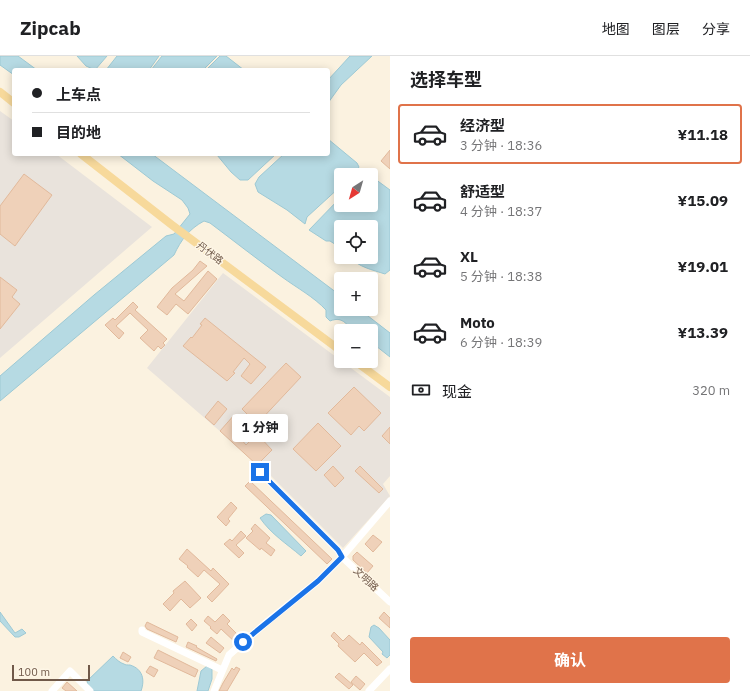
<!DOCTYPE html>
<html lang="zh">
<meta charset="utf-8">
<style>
body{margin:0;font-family:"IBM Plex Sans","Noto Sans SC",sans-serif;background:#f2f2f2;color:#202124;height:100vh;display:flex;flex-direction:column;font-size:15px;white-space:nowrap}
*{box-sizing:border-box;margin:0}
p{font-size:13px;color:#757577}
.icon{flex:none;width:22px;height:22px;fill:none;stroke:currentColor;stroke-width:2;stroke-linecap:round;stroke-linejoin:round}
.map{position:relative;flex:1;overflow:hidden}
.side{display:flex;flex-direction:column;background:#fff;width:360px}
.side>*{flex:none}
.banner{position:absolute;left:12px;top:12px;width:318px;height:88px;border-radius:4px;box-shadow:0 2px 10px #0003;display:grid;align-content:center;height:88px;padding:0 20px;background:#fff}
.needle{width:26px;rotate:217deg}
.fabs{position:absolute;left:334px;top:112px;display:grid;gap:8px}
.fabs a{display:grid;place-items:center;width:44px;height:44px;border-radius:4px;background:#fff;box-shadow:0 2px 10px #0003;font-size:20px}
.scale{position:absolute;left:12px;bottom:10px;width:78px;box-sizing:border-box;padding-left:4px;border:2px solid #705949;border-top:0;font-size:11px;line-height:14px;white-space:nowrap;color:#705949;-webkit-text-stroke:3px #fef6e6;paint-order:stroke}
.end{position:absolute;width:18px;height:18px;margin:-9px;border:5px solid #1a73e8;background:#fff;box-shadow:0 0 0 2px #fff}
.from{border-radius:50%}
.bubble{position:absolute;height:28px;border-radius:4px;background:#fff;box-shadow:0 2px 10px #0003;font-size:13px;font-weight:700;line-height:28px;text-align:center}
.banner b{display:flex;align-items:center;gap:14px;height:38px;font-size:15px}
.banner b+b{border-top:1px solid #e0e0e0}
.banner i{width:10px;height:10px;background:#202124}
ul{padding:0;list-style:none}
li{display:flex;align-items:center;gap:12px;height:60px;margin:0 8px 6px;padding:0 12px;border:2px solid transparent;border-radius:4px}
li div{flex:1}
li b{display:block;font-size:15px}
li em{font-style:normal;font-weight:700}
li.on{border-color:#e0734a}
li>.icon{width:36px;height:36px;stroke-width:1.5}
h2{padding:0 20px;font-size:18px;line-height:48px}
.pay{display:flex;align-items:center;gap:10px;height:44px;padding:0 20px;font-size:15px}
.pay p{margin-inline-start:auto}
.action{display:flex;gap:8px;margin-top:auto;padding:8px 20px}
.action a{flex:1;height:46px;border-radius:4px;background:#e0734a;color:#fff;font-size:16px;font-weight:700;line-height:46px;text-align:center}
header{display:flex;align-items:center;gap:24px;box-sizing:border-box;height:56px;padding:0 20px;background:#fff;border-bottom:1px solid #e0e0e0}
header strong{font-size:19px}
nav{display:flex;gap:22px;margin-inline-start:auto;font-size:14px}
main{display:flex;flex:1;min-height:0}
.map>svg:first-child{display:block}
</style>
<header>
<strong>Zipcab</strong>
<nav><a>地图</a><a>图层</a><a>分享</a></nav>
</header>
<main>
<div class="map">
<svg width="390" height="635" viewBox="0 0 390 635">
<rect width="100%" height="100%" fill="#fbf2e0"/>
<path fill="#e9e3dc" d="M0 55 14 65V98H56L152 171 0 302Z
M223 217 390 341V420L383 428 390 440 343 492 267 416 147 312Z"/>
<path fill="#b6dae3" stroke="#9dc9d4" d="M0 0H18L37 14H14V19L0 9Z
M77 0H107L95 14 86 10Z
M117 0H159L149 14H106Z
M162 0H217L203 14H151Z
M220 0H226L244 14H206Z
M350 0H372L341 29 328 47V24Z
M328 83 357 107 359 111 354 119H341V130L307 161 305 168 287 154 258 136 255 128 259 121 284 98H328Z
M118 98H152L341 240V253H359L390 277V301L371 286V275C367 275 361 276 357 275 346 272 345 259 330 265L326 261V254C314 241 297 232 282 221 258 204 234 185 210 167L204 165C189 173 181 184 174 199L0 345V320L94 239 166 180 174 178 190 158 188 152 182 144 153 125Z
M218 98H276L248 124H240L231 116 217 99Z
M371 120 390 134V214L385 218C373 214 358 211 350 201H371V171H341V192L330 185H326L309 174 341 141V149H371Z
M266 458 271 459 306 495 301 500C287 488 271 478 260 462Z
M0 556 15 577 22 573 26 577 19 581H15L0 565Z
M374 569 379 572 390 584V599L387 602 382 598 383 596 369 581 371 571Z
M113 600C116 603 120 607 124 608 125 609 128 609 130 609 143 613 145 624 141 635H94L88 629 87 625Z
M207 610 212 613V623L208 635H197L201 615Z"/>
<path fill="#efd1b9" stroke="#e1b99b" d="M390 94V113L381 105Z
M24 118 52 139 15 190 0 178V150Z
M200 205 207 210 175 238 184 245 208 215 217 223 188 258 176 248 167 259 157 251 172 232 193 214Z
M0 221 17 234 12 241 20 248 0 273Z
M133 246 138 251 135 254 167 283 163 287 165 289 161 293 158 290 154 295 140 282 148 274 130 257 116 270 124 277 119 283 105 269 113 262 115 264Z
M205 262 266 311 251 328 241 320 250 308 244 302 233 316 235 317 227 325 183 290 191 281 192 282 202 269 200 268Z
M286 307 301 321 257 368 242 353Z
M354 331 381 357 364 375 359 370 351 379 328 357Z
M218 345 227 353 214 369 205 361Z
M235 358 251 373 241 383 246 389 257 378 272 394 257 409 220 375Z
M318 367 341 390 316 415 293 393Z
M390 371V388L382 380Z
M333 410 344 422 335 431 324 419Z
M360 410 383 433 379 437 355 415Z
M250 425 332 503 327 508 245 430Z
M231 446 237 452 228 463 230 465 226 470 217 461Z
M255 468 270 482 266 487 275 494 271 500 261 492 260 494 246 482 253 475 251 473Z
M241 475 246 480 236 489 244 497 239 502 224 488 230 483 232 485Z
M373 479 382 486 373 496 365 488Z
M187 493 211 515 213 512 229 528 212 546 207 541 220 528 204 514 198 521 187 511 188 510 179 503Z
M357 496 373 510 367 517 353 504V500Z
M185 525 201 542 190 552 181 543 170 555 163 548 174 537 173 535Z
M384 556 390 562V572L379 562Z
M223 558 230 565 227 568 241 582 236 587 221 573 217 578 210 572 211 571 204 565 208 560 215 566Z
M191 563 197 569 192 575 186 568Z
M147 566 178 581 176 586 147 573 145 570Z
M334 576 343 585 349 579 360 589 362 586 382 606 377 610 364 597 355 606 338 590 339 588 331 580Z
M211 581 224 592 220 597 206 587Z
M188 586 197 590 196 591 217 603 216 605 186 591Z
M158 594 198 614 195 621 154 602Z
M123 596 131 601 128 606 120 602Z
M150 610 158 614 154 621 146 616Z
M236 611 240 613 227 635H219L223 627 232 612 234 614Z
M339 617 353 629 349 633 335 621Z
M356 620 365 628 360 634 351 626Z
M67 626 77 635H66L62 632Z"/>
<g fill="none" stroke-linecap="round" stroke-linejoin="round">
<path stroke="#fff" stroke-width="7" d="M260 416 338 494 342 501 390 546
M142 574V576L222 614
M52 635 70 615 90 635
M214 635 229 599 268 565 318 525 342 501 390 445
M369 635 390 613"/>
<path stroke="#f7d99b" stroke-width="8" d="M0 36 14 47
M81 98 172 169 341 295
M355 305 390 331"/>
</g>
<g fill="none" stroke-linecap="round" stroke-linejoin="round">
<path stroke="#1a73e8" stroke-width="5" d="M243 586 318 525 342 501 338 494 260 416"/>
</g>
<g text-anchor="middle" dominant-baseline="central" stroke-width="3" stroke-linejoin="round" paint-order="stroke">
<g font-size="10" fill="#705949" stroke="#fef6e6">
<text transform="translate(210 197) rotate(37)">丹伏路</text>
<text transform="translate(366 523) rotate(43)">文明路</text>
</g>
</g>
</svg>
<div class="fabs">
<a><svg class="needle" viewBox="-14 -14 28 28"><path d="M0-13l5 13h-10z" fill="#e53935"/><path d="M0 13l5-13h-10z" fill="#757577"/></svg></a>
<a><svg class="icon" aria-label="locate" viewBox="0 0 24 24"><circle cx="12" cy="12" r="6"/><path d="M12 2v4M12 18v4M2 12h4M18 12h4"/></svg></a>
<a>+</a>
<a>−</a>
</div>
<div class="scale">100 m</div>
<i class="end from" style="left:243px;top:586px"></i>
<i class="end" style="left:260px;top:416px"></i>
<div class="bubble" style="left:232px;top:358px;width:56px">1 分钟</div>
<div class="banner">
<b><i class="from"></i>上车点</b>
<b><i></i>目的地</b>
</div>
</div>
<section class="side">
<h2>选择车型</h2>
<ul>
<li class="on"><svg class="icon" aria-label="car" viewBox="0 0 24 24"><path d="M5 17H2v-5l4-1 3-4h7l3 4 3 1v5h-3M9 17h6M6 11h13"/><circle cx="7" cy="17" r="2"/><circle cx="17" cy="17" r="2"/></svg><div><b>经济型</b><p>3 分钟 · 18:36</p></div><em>¥11.18</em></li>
<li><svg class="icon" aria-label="car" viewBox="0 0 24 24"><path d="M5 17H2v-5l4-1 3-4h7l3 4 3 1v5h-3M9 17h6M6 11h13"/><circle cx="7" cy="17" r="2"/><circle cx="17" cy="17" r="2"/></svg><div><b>舒适型</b><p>4 分钟 · 18:37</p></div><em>¥15.09</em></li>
<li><svg class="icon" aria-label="car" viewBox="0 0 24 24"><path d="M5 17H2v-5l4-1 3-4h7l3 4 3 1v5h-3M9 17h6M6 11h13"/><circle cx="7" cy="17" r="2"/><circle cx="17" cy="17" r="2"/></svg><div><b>XL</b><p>5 分钟 · 18:38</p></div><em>¥19.01</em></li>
<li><svg class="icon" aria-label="car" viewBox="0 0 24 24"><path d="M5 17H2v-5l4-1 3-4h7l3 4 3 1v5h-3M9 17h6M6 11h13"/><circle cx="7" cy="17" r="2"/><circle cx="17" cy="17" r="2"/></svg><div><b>Moto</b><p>6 分钟 · 18:39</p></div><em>¥13.39</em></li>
</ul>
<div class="pay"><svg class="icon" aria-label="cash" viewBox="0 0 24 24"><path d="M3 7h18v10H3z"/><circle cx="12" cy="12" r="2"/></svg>现金<p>320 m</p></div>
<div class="action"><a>确认</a></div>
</section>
</main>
